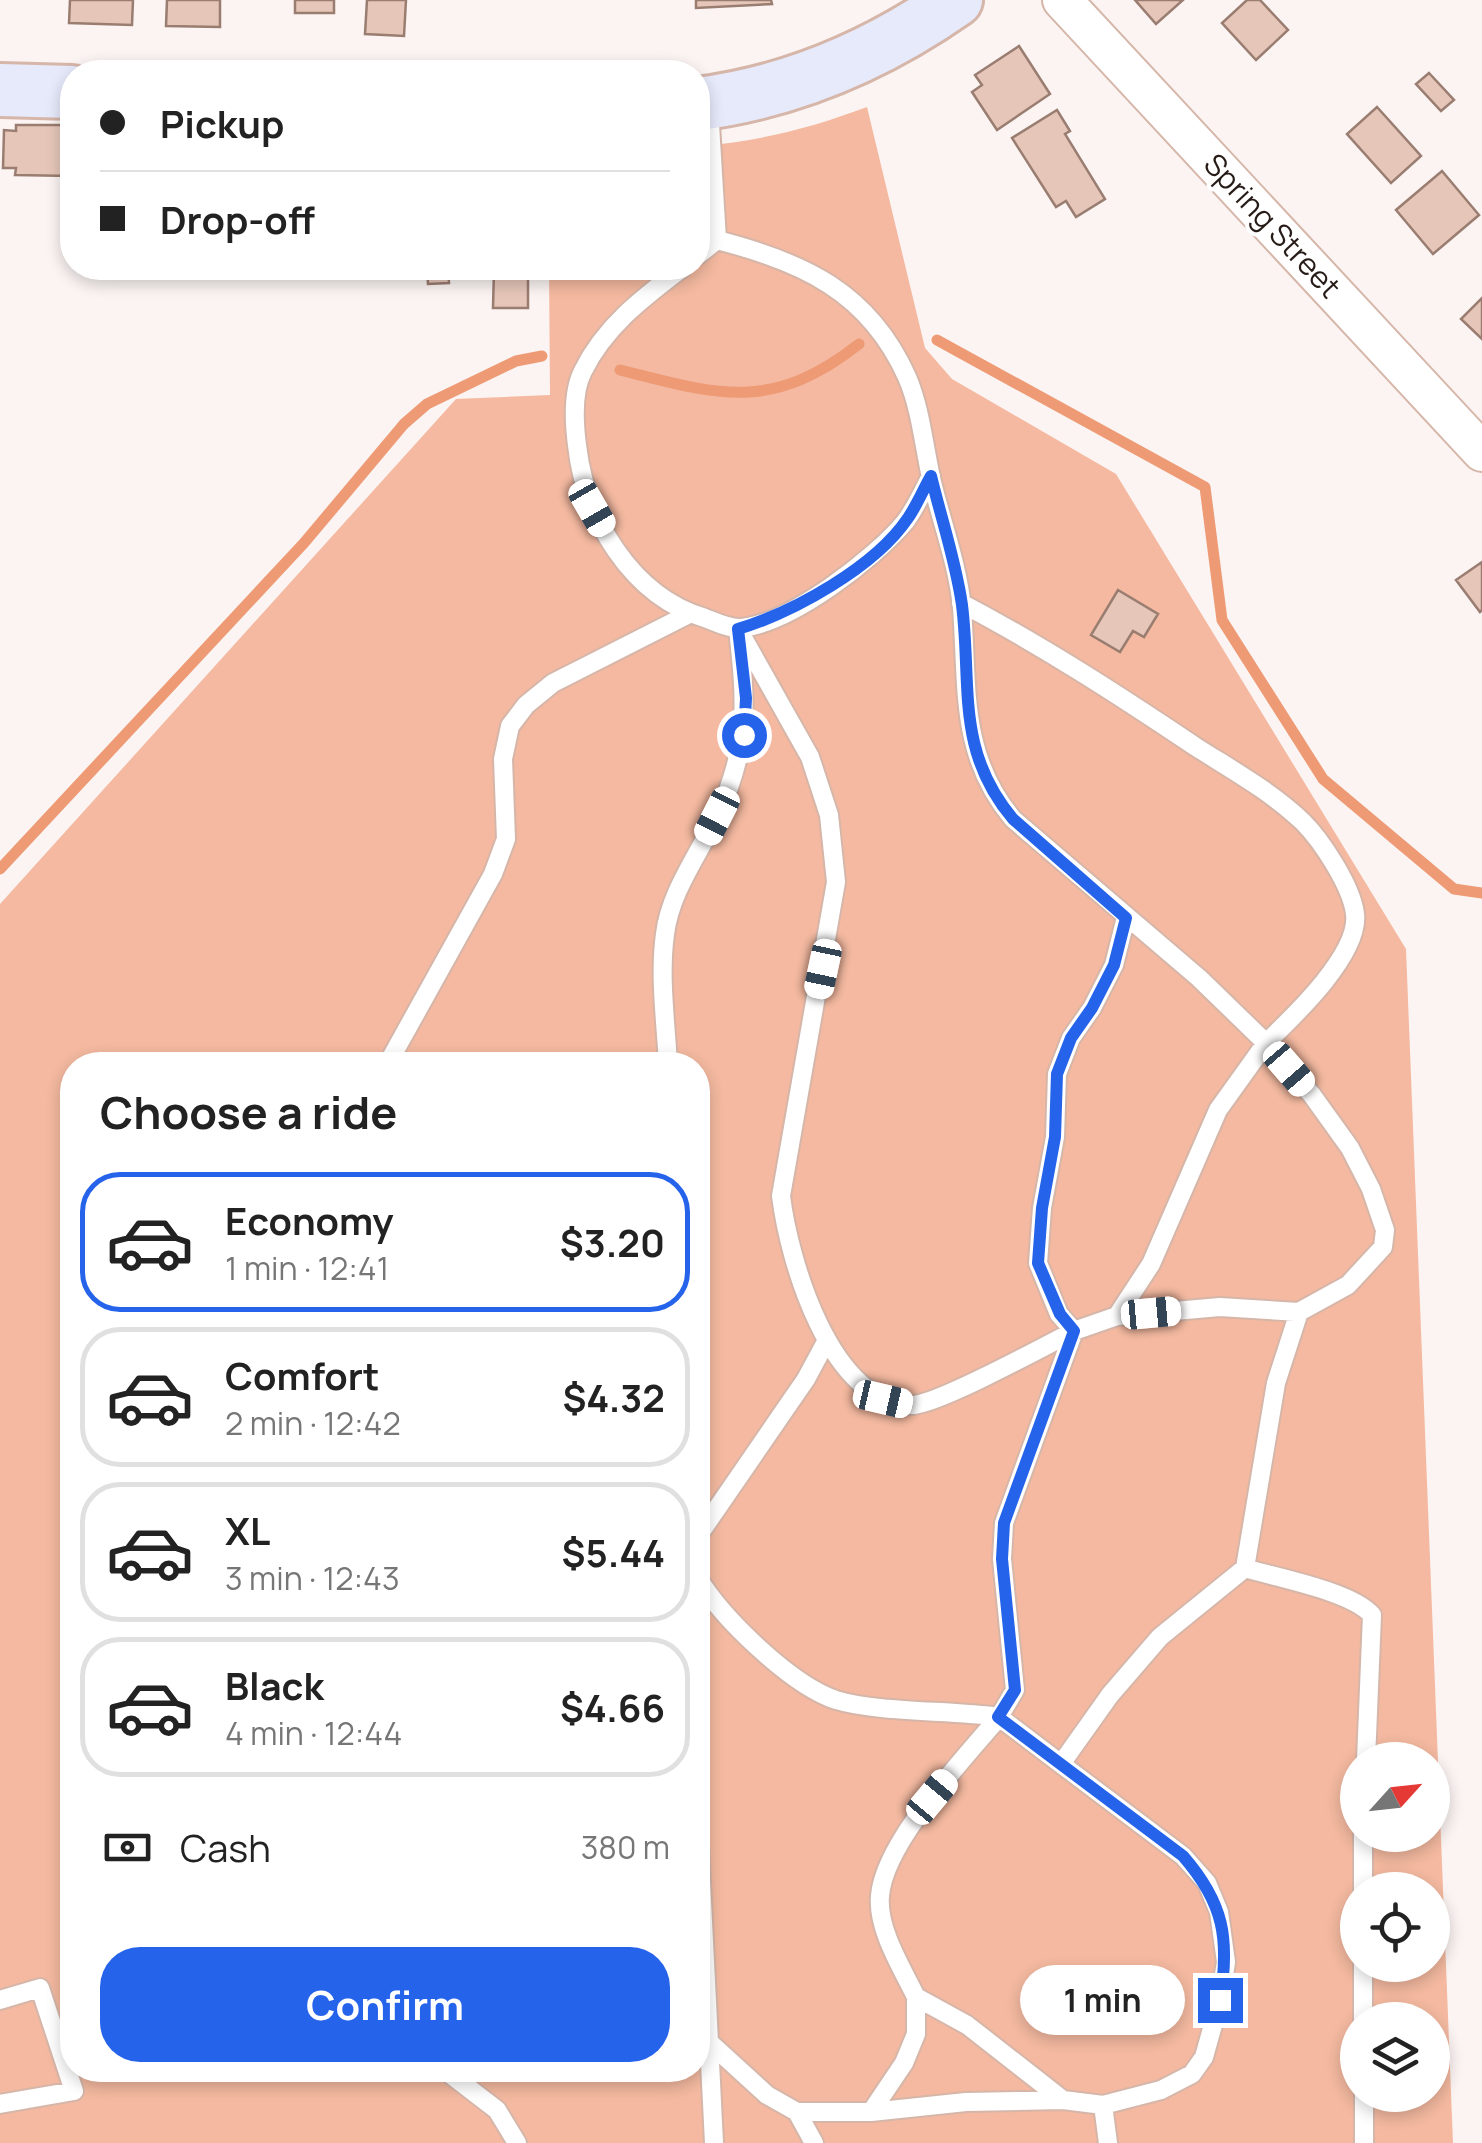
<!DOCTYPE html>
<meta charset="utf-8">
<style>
body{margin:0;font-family:Manrope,sans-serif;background:#f2f2f2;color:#222;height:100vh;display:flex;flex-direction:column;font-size:38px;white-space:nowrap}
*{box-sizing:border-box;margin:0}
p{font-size:32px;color:#767676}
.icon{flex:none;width:55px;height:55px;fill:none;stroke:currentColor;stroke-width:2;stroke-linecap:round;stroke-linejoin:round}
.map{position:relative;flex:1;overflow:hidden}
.sheet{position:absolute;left:60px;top:1052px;width:650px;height:1030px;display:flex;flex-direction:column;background:#fff;border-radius:40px;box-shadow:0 5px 15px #0003}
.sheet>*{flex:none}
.top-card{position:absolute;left:60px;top:60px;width:650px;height:220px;border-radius:40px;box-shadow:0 5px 15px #0003;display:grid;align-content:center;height:220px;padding:0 40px;background:#fff}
.needle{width:65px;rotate:63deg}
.fabs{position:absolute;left:1340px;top:1742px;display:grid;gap:20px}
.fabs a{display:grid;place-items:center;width:110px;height:110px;border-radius:50%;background:#fff;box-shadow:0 5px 15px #0003;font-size:50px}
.end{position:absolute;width:45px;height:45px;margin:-22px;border:12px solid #2563eb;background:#fff;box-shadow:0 0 0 5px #fff}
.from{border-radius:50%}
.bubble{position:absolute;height:70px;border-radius:35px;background:#fff;box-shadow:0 5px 15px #0003;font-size:32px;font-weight:700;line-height:70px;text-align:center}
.car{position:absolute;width:30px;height:60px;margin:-30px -15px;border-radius:12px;box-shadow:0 0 8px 2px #0007;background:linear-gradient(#fff 24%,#345 0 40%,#fff 0 76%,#345 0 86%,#fff 0)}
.top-card b{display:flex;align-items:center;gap:35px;height:95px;font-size:38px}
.top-card b+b{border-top:2px solid #e0e0e0}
.top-card i{width:25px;height:25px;background:#222}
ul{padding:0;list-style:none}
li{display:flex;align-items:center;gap:30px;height:140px;margin:0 20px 15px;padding:0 20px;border:5px solid #e0e0e0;border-radius:40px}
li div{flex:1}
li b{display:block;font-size:38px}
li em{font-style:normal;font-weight:700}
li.current{border-color:#2563eb}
li>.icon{width:90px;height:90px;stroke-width:1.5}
h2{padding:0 40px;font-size:45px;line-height:120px}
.pay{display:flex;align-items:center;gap:25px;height:110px;padding:0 40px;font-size:38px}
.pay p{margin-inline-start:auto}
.button{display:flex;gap:20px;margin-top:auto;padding:20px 40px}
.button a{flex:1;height:115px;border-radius:40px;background:#2563eb;color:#fff;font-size:40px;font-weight:700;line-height:115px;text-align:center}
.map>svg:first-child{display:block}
</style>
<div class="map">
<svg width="1482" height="2143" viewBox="0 0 1482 2143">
<rect width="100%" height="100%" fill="#fbf4f2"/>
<path fill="#f4b9a0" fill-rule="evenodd" d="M867 107 925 348 952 379 1116 474 1406 949 1453 2143H0V904L456 399 550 395 549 268H698V146C757 142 811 128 867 107ZM72 1065H698V2070H72ZM1358 1760H1432V1835H1358ZM1358 1890H1432V1965H1358ZM1358 2020H1432V2095H1358Z"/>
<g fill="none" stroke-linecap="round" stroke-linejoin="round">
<path stroke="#ed9a75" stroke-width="11" d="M937 340 1205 487 1222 620 1323 779 1454 889 1482 893
M620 370C719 395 771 413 859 344
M0 869 304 543 404 424 427 404 516 361 542 356"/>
</g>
<path fill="#e6c6b9" stroke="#9a7d71" stroke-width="2.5" d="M70 0H133L132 25 69 23Z
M167 0H220V27L166 26Z
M295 0H334V13H295Z
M367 0H406L404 36 365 34Z
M696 0H771L772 4 696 8Z
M1135 0H1183L1156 24Z
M1247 0H1260L1288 30 1256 60 1222 23Z
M1019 46 1050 94 997 130 972 92 982 85 975 75Z
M1429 73 1454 100 1441 111 1416 84Z
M1377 107 1421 156 1391 183 1347 134Z
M1057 110 1070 131 1065 134 1105 199 1076 217 1066 201 1056 207 1012 138Z
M16 125H72V176L15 175 16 168H3L4 130 16 131Z
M1442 171 1479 215 1433 254 1396 210Z
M427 268H448L449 283 428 284Z
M494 270H528V308H493Z
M1482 298V339L1461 319Z
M1482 562V610L1480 612 1456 580Z
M1118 590 1158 614 1144 637 1133 631 1120 652 1091 635Z"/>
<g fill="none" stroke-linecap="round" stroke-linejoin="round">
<g stroke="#d6b6a9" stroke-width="22">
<path id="lane" d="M709 108 717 240
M717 240C803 262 869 292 907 377 921 409 924 448 932 482 942 523 958 566 962 608 968 687 959 755 1013 819L1199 978 1266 1043C1293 1017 1360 954 1355 914 1352 887 1322 841 1303 822 1272 792 1232 770 1196 747 1120 696 1043 646 961 603
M698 255 717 240
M682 268C644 297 605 326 583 371 572 392 574 422 577 445 585 518 631 596 705 618 715 622 730 629 741 628 791 623 873 560 905 522 915 509 923 491 931 476
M387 1065 493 874 506 839 503 759 510 726 526 705 553 683 689 614
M668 1065C666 1023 659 977 665 934 670 892 699 854 717 816 750 747 746 702 738 629L810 757 829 815 836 882 781 1196C789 1260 830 1404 912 1405 937 1405 1045 1346 1074 1331L1059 1314 1038 1263 1042 1208 1055 1137 1057 1074 1071 1038 1092 1008 1114 965 1126 917
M698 1536 806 1379 827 1340
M1245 1568 1276 1383 1299 1312
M698 1578C722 1618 791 1685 836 1700 879 1713 950 1710 999 1717L1015 1690 1002 1559 1004 1523 1074 1331 1117 1316 1220 1307 1299 1312 1348 1285 1383 1247 1385 1230 1371 1189 1350 1148 1312 1095 1266 1043 1218 1110 1151 1264 1117 1316
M698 1821 714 2143
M1363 1835V1890
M1363 1965V2020
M916 1997C902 1968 877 1929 880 1896 884 1842 964 1759 999 1717L1061 1764
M0 2000 40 1988 74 2091 0 2104
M710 2043 767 2095 797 2112
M445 2070 497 2110 517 2143
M1364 2095V2143
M1103 2105 1108 2143
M871 2112 904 2063 916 2034V1997L967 2025 1063 2100
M814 2143 797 2112H871L966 2102 1063 2100 1103 2105 1161 2090 1192 2074 1204 2057 1220 2000 1226 1962 1219 1912 1207 1883 1183 1856 1061 1764 1110 1695 1160 1637 1245 1568C1277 1578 1351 1591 1372 1615L1366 1760"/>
</g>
<g stroke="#d6b6a9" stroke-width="42">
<path id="street" d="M1062 0 1482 452"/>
</g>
<g stroke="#d6b6a9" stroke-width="58">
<path id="secondary" d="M0 90 72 92
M698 104C791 92 879 54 956 0"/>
</g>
<use href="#lane" stroke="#fff" stroke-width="18"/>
<use href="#street" stroke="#fff" stroke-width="38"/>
<use href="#secondary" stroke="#e7eafb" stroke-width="52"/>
</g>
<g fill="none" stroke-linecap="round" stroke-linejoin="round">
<path stroke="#2563eb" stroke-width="12" d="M744 735 746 698 738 629C794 612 875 567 908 518 917 505 923 490 931 476 941 518 956 562 962 605 972 686 955 750 1013 819L1126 918 1114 965 1092 1008 1071 1038 1057 1074 1055 1137 1042 1208 1038 1263 1060 1314 1074 1331 1004 1523 1002 1559 1015 1690 998 1717 1183 1856C1224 1903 1230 1939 1220 2000"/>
</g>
<g text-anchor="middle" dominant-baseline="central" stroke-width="8" stroke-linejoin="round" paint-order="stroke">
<g font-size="30" fill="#271b17" stroke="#fff">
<text transform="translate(1273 225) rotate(47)">Spring Street</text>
</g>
</g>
</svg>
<div class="fabs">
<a><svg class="needle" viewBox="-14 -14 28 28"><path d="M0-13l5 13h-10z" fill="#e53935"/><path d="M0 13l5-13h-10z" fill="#767676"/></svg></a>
<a><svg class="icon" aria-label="locate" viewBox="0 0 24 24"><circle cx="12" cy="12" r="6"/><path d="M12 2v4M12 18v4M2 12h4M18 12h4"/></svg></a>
<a><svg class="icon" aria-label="layers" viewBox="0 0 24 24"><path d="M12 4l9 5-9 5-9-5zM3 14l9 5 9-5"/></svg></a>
</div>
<i class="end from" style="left:744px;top:735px"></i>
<i class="end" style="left:1220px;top:2000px"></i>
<div class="bubble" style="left:1020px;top:1965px;width:165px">1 min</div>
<i class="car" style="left:592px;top:508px;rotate:150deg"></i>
<i class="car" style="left:717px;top:816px;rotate:207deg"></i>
<i class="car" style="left:823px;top:969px;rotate:192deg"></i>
<i class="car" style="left:1289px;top:1069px;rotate:139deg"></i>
<i class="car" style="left:1151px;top:1313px;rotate:85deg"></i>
<i class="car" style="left:883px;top:1399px;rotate:103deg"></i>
<i class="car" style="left:932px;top:1797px;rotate:40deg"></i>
<div class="top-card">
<b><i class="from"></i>Pickup</b>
<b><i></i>Drop-off</b>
</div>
<section class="sheet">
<h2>Choose a ride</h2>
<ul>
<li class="current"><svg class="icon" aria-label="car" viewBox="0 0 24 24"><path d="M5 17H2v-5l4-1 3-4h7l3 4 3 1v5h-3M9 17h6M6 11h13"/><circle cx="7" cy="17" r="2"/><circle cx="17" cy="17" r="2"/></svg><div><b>Economy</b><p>1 min · 12:41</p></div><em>$3.20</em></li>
<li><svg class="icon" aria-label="car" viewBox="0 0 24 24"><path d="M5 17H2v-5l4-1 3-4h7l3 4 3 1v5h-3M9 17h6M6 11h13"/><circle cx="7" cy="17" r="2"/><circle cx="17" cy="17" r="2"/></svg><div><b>Comfort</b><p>2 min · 12:42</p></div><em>$4.32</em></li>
<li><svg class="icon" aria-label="car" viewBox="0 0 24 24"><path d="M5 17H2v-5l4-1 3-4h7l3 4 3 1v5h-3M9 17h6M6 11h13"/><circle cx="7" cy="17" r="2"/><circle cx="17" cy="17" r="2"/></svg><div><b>XL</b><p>3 min · 12:43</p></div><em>$5.44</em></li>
<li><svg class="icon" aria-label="car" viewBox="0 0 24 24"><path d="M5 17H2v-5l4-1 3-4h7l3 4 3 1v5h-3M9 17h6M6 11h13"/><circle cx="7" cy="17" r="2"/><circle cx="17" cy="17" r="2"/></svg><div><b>Black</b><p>4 min · 12:44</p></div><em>$4.66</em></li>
</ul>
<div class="pay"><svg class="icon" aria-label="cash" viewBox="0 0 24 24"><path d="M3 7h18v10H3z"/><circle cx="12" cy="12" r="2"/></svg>Cash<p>380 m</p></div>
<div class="button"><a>Confirm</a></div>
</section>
</div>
